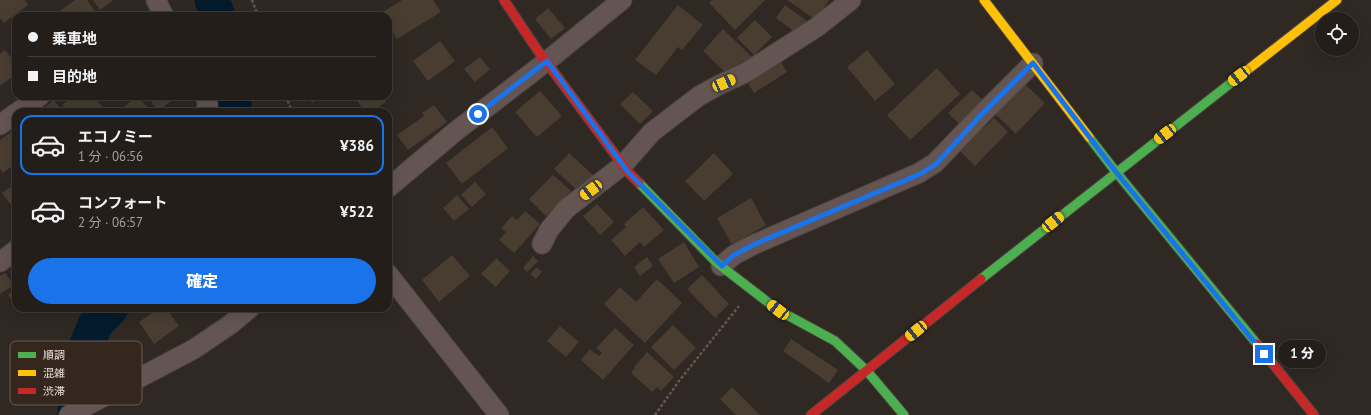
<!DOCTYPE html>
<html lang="ja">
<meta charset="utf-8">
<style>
body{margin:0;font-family:"PT Sans","Noto Sans JP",sans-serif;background:#2b2723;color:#f1f3f6;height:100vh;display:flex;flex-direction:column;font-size:15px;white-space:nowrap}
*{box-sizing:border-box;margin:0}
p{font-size:13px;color:#a3a2a2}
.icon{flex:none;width:22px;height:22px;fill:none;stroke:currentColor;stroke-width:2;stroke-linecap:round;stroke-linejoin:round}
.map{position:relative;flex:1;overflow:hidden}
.sheet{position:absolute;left:12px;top:108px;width:380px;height:204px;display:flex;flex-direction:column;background:#231e1a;border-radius:12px;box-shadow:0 4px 16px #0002,0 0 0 1px #403c39}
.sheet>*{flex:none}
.top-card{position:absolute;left:12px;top:12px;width:380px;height:88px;border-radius:12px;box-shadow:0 4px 16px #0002,0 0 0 1px #403c39;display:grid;align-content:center;height:88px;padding:0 16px;background:#231e1a}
.tools{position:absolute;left:1315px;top:12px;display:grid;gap:8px}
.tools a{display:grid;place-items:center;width:44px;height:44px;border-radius:50%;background:#231e1a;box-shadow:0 4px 16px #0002,0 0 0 1px #403c39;font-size:20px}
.end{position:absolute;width:18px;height:18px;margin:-9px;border:5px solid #1a73e8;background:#fff;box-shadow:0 0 0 2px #fff}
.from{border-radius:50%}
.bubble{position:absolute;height:28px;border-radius:14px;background:#231e1a;box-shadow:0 4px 16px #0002,0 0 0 1px #403c39;font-size:13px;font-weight:800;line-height:28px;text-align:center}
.car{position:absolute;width:12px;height:24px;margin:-12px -6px;border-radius:5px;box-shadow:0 0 3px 1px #0007;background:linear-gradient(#f5c518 24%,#345 0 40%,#f5c518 0 76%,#345 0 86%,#f5c518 0)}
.top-card b{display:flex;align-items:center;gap:14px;height:38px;font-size:15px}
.top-card b+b{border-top:1px solid #403c39}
.top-card i{width:10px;height:10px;background:#f1f3f6}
ul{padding:7px 0 0;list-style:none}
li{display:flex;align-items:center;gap:12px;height:60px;margin:0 8px 6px;padding:0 8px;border:2px solid transparent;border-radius:12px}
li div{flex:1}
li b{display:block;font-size:15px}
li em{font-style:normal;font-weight:800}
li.selected{border-color:#1a73e8}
li>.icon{width:36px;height:36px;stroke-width:1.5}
.cta{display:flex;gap:8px;margin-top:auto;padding:8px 16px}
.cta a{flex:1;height:46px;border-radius:24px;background:#1a73e8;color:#fff;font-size:16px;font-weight:800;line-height:46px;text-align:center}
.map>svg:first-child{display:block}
</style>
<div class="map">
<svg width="1371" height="415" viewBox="0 0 1371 415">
<rect width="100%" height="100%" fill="#2f2823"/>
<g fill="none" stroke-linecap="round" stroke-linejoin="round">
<path stroke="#041b2d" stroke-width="35" d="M212 0 218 16
M234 96V112
M75 415 77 369 95 325 111 308"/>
</g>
<path fill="#493d32" d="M0 0H25L28 5 4 23 0 18Z
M75 0H87L96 13 92 16H53Z
M93 0H113L100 10Z
M402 0H433L441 12 397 39 388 25V16H383L381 13Z
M712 0H765L735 30 709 3Z
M787 0H829L816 20Z
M678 5 703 25 682 50 678 47 656 75 635 60Z
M785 5 807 21 798 34 776 18Z
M548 8 565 28 551 39 535 19Z
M755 20 772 37 754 55 737 38Z
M723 29 753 58 743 68 739 65 729 76 703 51Z
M440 41 455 61 428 81 413 61Z
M5 50 16 64V74L0 86V54Z
M867 50 895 84 875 101 847 67Z
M480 57 490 69 475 82 464 69Z
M781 62 787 72 754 93 748 84Z
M937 68 960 94 910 140 887 115Z
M1024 83 1045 103 1016 134 995 114Z
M972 90 984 101 960 125 948 113Z
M540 91 562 116 537 137 515 112Z
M633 92 653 111 640 124 620 104Z
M74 96H94L102 107 95 112H67L62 105Z
M138 96 151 112H117Z
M155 96H178L158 111 150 100Z
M307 96H321L312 103Z
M354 96H382L386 102 371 112H365Z
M54 100 63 112H39Z
M434 105 447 122 408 150 397 135 424 116 422 113Z
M994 118 1008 132 975 166 957 148 981 123 985 127Z
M492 127 508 148 462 184 446 163Z
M11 132 16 139V163L3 173 0 169V140Z
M569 153 594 176 579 192 554 169Z
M714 153 733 174 704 201 685 181Z
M553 175 571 191 546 216 529 199Z
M475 182 486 194 472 207 461 195Z
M16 183V208L14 209 2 193Z
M457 195 469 209 454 221 443 208Z
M751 198 766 225 732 245 717 218Z
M597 204 614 222 600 235 583 216Z
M643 207 664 230 644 247 640 242 625 256 611 240 626 227 624 224Z
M525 211 540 224 514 253 499 240 506 232 501 228 512 216 517 220Z
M684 242 699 267 674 283 658 259Z
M452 255 470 276 439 302 422 280Z
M533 256 538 261 527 272 523 268Z
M647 257 653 266 640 276 634 267Z
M496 258 510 271 496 287 481 274Z
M537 267 542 272 536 279 530 274Z
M5 273 14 285 0 294V276Z
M702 275 729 304 715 318 687 289Z
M657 279 682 303 645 343 604 304 620 287 636 302Z
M16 289V306L8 295Z
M159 308H166L179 326 154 344 139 322Z
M673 325 696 348 674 370 651 347Z
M560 326 579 342 566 357 547 341Z
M615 328 634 345 603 380 581 360 590 349 599 356 602 353 596 348Z
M791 339 838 370 829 383 783 351Z
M647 352 674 377 661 391 657 387 652 392 631 373 635 368 634 367Z
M732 387 760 415H736L720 399Z"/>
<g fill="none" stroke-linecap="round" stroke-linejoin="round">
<g stroke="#4c4541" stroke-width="21">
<path id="street" d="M156 0 164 16
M18 112 40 96
M205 112 208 105 205 96
M0 125 16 113
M388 188 456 131 547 61 622 0
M542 244 549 230 566 209 623 165 652 132 699 96 717 86 747 72 817 27 851 0
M0 262 16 250
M721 266 734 255 755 244 919 173 935 163 981 115 1033 63
M388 274 499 415
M69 415 194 349 231 324 250 308"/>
</g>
<g stroke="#4c4541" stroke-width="11">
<path id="fast" d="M1089 137 1116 172 1257 344
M639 183 717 263 778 310 835 341 867 371 904 415
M981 279 1241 75"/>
</g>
<g stroke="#4c4541" stroke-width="11">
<path id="slow" d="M984 0 1089 137
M1241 75 1337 0"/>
</g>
<g stroke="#4c4541" stroke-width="11">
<path id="jam" d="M504 0 536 48 628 172 639 183
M1257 344 1314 415
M811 415 981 279"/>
</g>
<path stroke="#625753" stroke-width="2.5" stroke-dasharray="3 2" stroke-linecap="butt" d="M252 0 258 16
M286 96 292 112
M655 415 679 381 739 306"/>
<use href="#street" stroke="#645552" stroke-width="19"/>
<use href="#fast" stroke="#4caf50" stroke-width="9"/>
<use href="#slow" stroke="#ffc107" stroke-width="9"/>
<use href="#jam" stroke="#c62828" stroke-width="9"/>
</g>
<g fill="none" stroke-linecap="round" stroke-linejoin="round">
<path stroke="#1a73e8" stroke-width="5" d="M478 114 547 61 628 172 722 266 734 255 755 244 920 174 936 164 981 115 1033 63 1116 172 1264 354"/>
</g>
<rect x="10" y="341" width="132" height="64" rx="6" fill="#35271d" stroke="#6b5e55" stroke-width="1"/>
<rect x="18" y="352" width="18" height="6" fill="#4caf50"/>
<rect x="18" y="370" width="18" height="6" fill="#ffc107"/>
<rect x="18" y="388" width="18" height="6" fill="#c62828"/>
<g font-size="11" fill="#e9e0d9">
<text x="43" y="359">順調</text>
<text x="43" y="377">混雑</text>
<text x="43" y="395">渋滞</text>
</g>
</svg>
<div class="tools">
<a><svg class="icon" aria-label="locate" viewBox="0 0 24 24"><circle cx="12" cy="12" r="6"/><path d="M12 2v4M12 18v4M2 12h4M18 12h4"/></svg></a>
</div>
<i class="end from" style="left:478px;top:114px"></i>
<i class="end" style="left:1264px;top:354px"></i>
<div class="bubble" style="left:1278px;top:340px;width:48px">1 分</div>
<i class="car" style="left:1239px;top:76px;rotate:232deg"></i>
<i class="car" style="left:724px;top:83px;rotate:66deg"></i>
<i class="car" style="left:1165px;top:134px;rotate:232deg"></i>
<i class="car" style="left:591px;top:190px;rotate:233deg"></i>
<i class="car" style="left:1053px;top:222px;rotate:51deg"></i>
<i class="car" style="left:778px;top:310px;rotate:308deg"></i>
<i class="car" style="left:916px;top:331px;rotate:231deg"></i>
<div class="top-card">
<b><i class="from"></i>乗車地</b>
<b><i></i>目的地</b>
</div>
<section class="sheet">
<ul>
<li class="selected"><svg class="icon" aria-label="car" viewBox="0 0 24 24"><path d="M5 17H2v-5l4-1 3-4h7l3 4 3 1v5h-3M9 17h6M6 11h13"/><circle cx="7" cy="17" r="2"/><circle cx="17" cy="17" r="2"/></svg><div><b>エコノミー</b><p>1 分 · 06:56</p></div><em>¥386</em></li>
<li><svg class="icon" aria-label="car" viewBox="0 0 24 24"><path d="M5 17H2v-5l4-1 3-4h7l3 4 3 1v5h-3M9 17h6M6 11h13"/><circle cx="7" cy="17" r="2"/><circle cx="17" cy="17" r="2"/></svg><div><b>コンフォート</b><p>2 分 · 06:57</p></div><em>¥522</em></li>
</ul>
<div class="cta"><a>確定</a></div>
</section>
</div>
